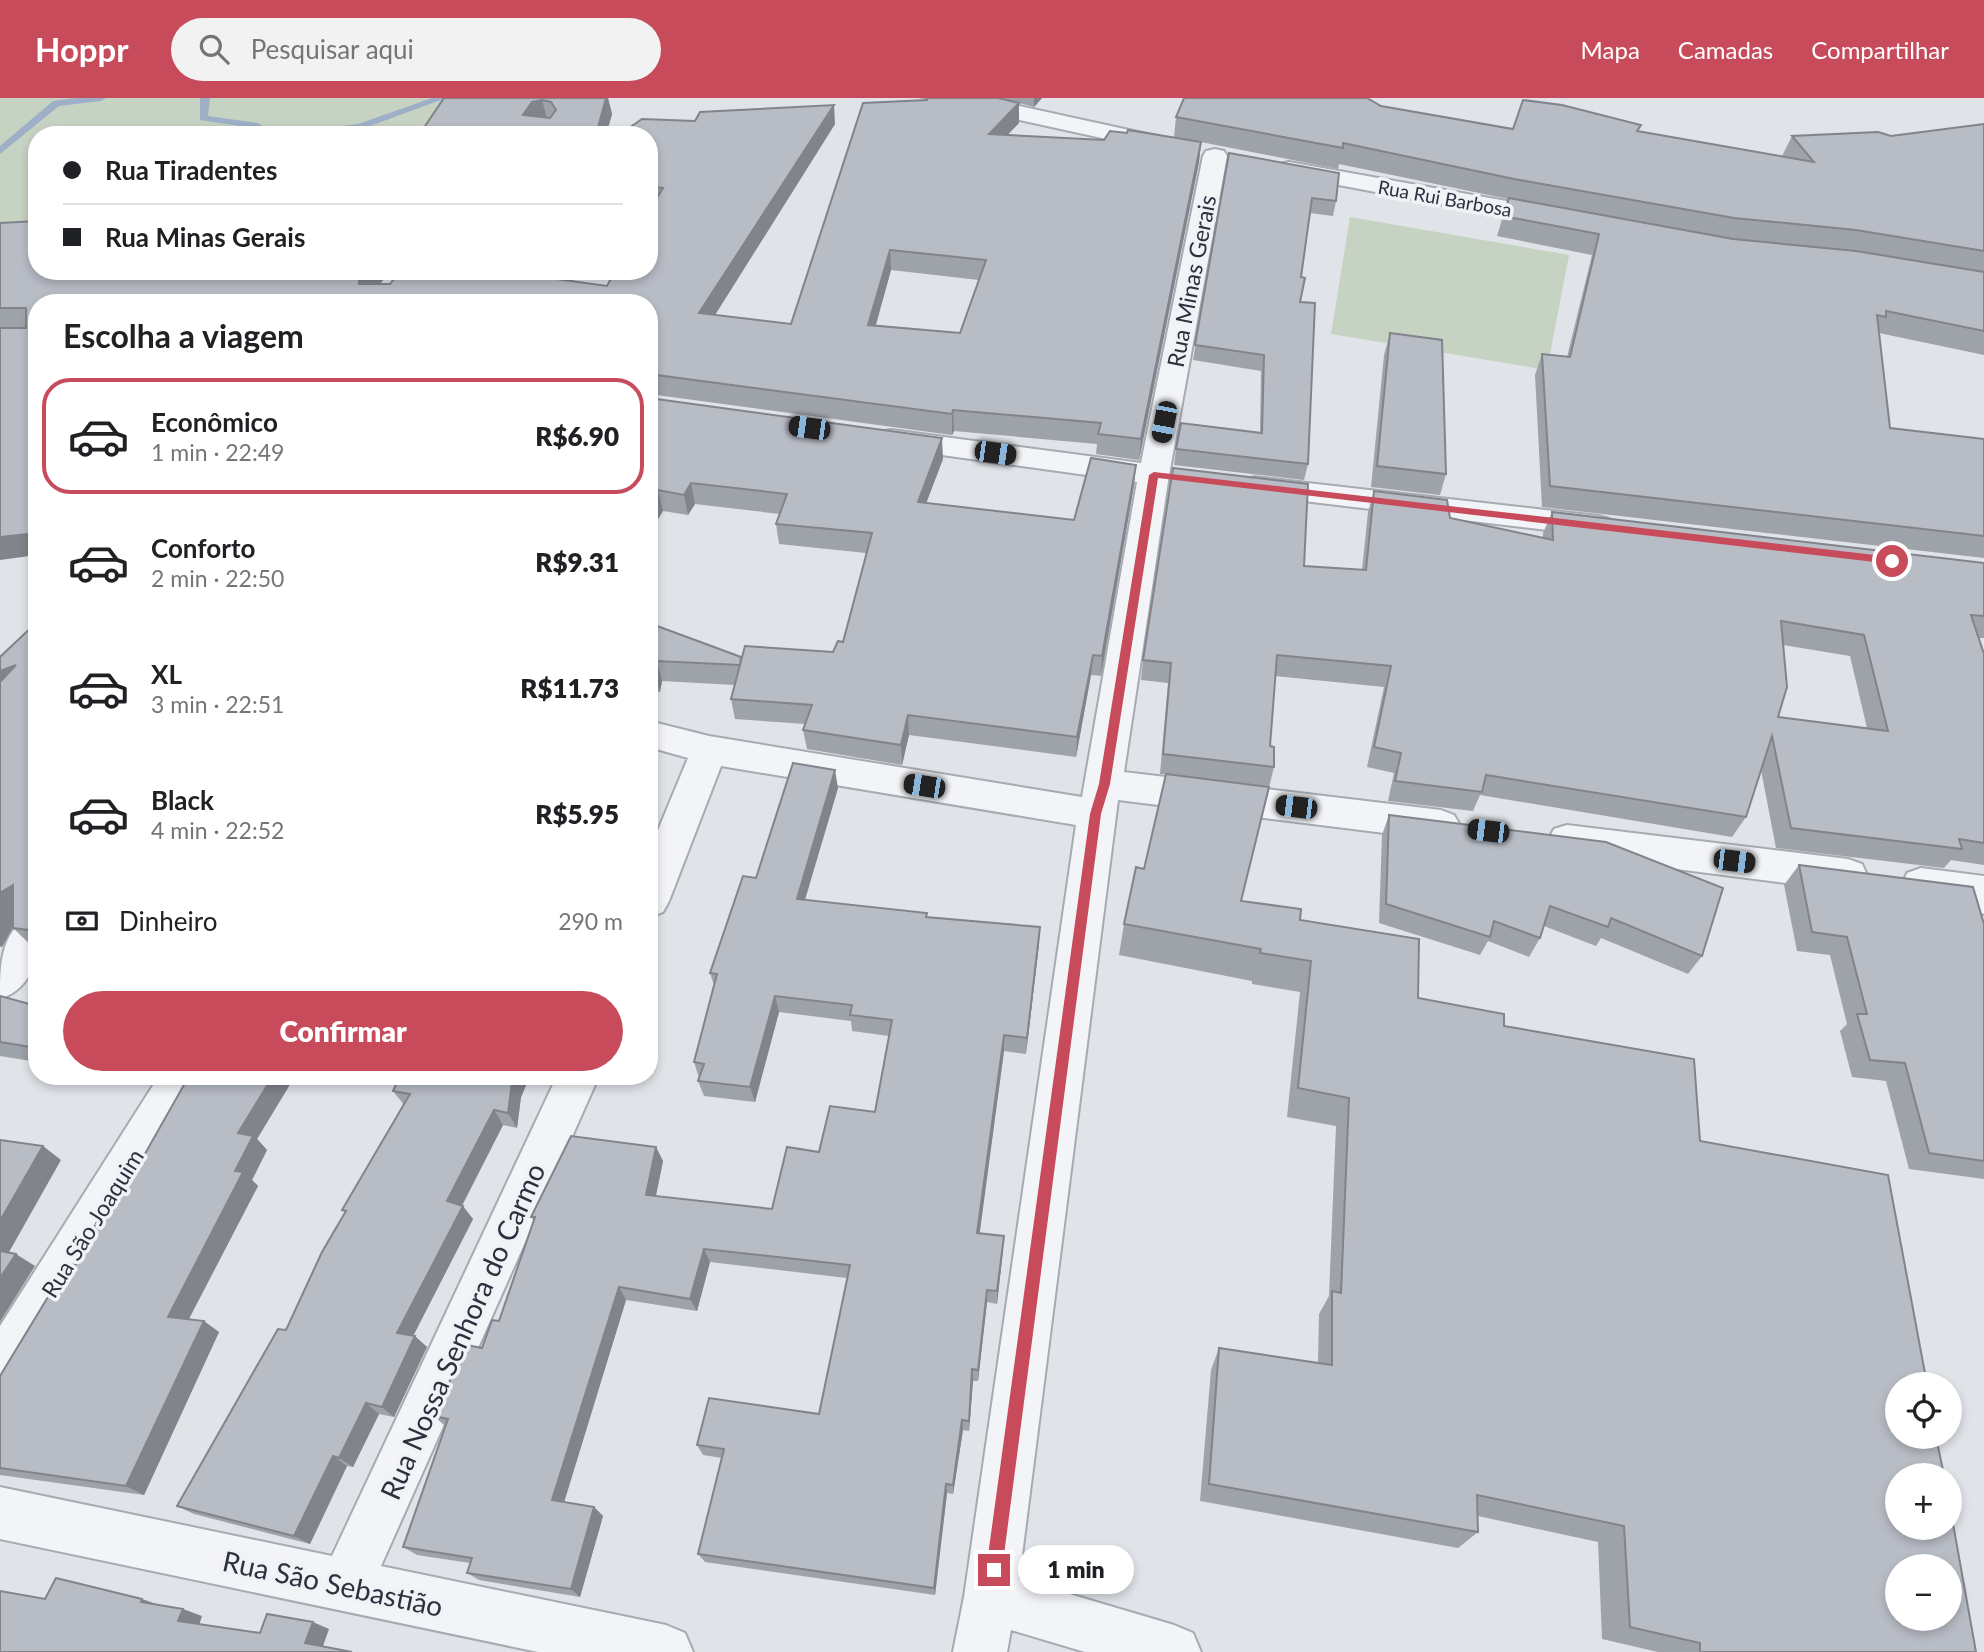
<!DOCTYPE html>
<html lang="pt">
<meta charset="utf-8">
<style>
body{margin:0;font-family:Lato,sans-serif;background:#f2f2f2;color:#202124;height:100vh;display:flex;flex-direction:column;font-size:26px;white-space:nowrap}
*{box-sizing:border-box;margin:0}
p{font-size:23px;color:#757577}
.icon{flex:none;width:38px;height:38px;fill:none;stroke:currentColor;stroke-width:2;stroke-linecap:round;stroke-linejoin:round}
.map{position:relative;flex:1;overflow:hidden}
.details{position:absolute;left:28px;top:196px;width:630px;height:791px;display:flex;flex-direction:column;background:#fff;border-radius:28px;box-shadow:0 4px 10px #0003}
.details>*{flex:none}
.top-card{position:absolute;left:28px;top:28px;width:630px;height:154px;border-radius:28px;box-shadow:0 4px 10px #0003;display:grid;align-content:center;height:154px;padding:0 35px;background:#fff}
.fabs{position:absolute;left:1885px;top:1274px;display:grid;gap:14px}
.fabs a{display:grid;place-items:center;width:77px;height:77px;border-radius:50%;background:#fff;box-shadow:0 4px 10px #0003;font-size:35px}
.end{position:absolute;width:32px;height:32px;margin:-16px;border:9px solid #c74b5b;background:#fff;box-shadow:0 0 0 4px #fff}
.from{border-radius:50%}
.bubble{position:absolute;height:49px;border-radius:24px;background:#fff;box-shadow:0 4px 10px #0003;font-size:23px;font-weight:800;line-height:49px;text-align:center}
.car{position:absolute;width:21px;height:42px;margin:-21px -10px;border-radius:9px;box-shadow:0 0 5px 2px #0007;background:linear-gradient(#222 24%,#8ab4d8 0 40%,#222 0 76%,#8ab4d8 0 86%,#222 0)}
.top-card b{display:flex;align-items:center;gap:24px;height:66px;font-size:26px}
.top-card b+b{border-top:2px solid #e0e0e0}
.top-card i{width:18px;height:18px;background:#202124}
ul{padding:0;list-style:none}
li{display:flex;align-items:center;gap:21px;height:116px;margin:0 14px 10px;padding:0 21px;border:4px solid transparent;border-radius:28px}
li div{flex:1}
li b{display:block;font-size:26px}
li em{font-style:normal;font-weight:800}
li.active{border-color:#c74b5b}
li>.icon{width:63px;height:63px;stroke-width:1.5}
h2{padding:0 35px;font-size:32px;line-height:84px}
.pay{display:flex;align-items:center;gap:18px;height:77px;padding:0 35px;font-size:26px}
.pay p{margin-inline-start:auto}
.cta{display:flex;gap:14px;margin-top:auto;padding:14px 35px}
.cta a{flex:1;height:80px;border-radius:42px;background:#c74b5b;color:#fff;font-size:28px;font-weight:800;line-height:80px;text-align:center}
header{display:flex;align-items:center;gap:42px;box-sizing:border-box;height:98px;padding:0 35px;background:#c74b5b;color:#fff}
header strong{font-size:33px}
nav{display:flex;gap:38px;margin-inline-start:auto;font-size:24px}
.search{width:490px;height:63px;background:#f2f2f2;display:flex;align-items:center;gap:18px;box-sizing:border-box;padding:0 24px;border-radius:38px;color:#757577;font-size:26px}
.map>svg:first-child{display:block}
</style>
<header>
<strong>Hoppr</strong>
<div class="search"><svg class="icon" aria-label="search" viewBox="0 0 24 24"><circle cx="10" cy="10" r="6"/><path d="M15 15l6 6"/></svg>Pesquisar aqui</div>
<nav><a>Mapa</a><a>Camadas</a><a>Compartilhar</a></nav>
</header>
<div class="map">
<svg width="1984" height="1554" viewBox="0 0 1984 1554">
<rect width="100%" height="100%" fill="#e0e3e8"/>
<path fill="#c6d2c2" d="M0 0H502L396 37H37V142L0 151Z
M1350 119 1569 157 1547 272 1331 236Z"/>
<g fill="none" stroke-linecap="round" stroke-linejoin="round">
<path fill="#9db0c7" fill-rule="evenodd" d="M75 0H106L101 3 59 8 0 56V48L53 3Z
M200 0H210L208 18 258 25 276 36 358 26 432 0H446L362 31 311 37H265L252 30 200 22Z"/>
<g stroke="#a6aab2" stroke-width="4">
<path id="minor" d="M939 0H983L1161 39 1169 41 1173 46 1169 51 1161 53 951 7 943 5Z
M1215 51 1224 53 1227 58 1169 377 1124 674 1441 712 1454 717 1460 727 1454 737 1441 742 1118 702 1019 1481 1174 1527 1193 1535 1201 1554H1085L1011 1532 1007 1554H953L964 1499 1076 727 721 668 669 803 663 814 649 819V754L688 660 649 649V623L709 638 1082 699 1137 384 891 350 880 348 876 341 880 334 891 332 1141 365 1203 58 1206 53Z
M1289 64 1557 112 1566 115 1570 120 1566 125 1557 128 1280 76 1277 71 1280 66Z
M1255 379 1598 418 1609 421 1614 428 1609 435 1598 438 1244 396 1240 389 1244 382Z
M1567 727 1848 761 1862 766 1867 777 1862 788 1848 793 1567 757 1554 753 1548 742 1554 731Z
M1921 770 1984 778V816L1970 811 1968 807 1921 802 1907 797 1902 786 1907 775Z
M37 815C37 850 40 887 0 901 0 866 0 829 37 815Z
M159 978H204L17 1289 0 1296V1228Z
M557 978H599L381 1468 666 1527 685 1535 693 1554H538L0 1441V1389L332 1458Z"/>
</g>
<use href="#minor" fill="#f3f4f7" fill-rule="evenodd"/>
</g>
<path fill="#9ea2a9" fill-rule="evenodd" d="M444 0H608L612 16 606 37Z
M919 0H1042L1034 9 1019 5V25L1007 37 1104 42 1127 35 1174 39 1176 19 1381 8 1513 31 1638 33 1782 58 1792 38H1891L1984 26V257L1879 235 1890 330 1984 341V460L1542 409 1535 277 1542 256 1567 259 1592 157 1497 138 1508 101 1339 66 1338 71 1201 44 1199 64 1139 362 1096 356 1097 346 954 333 952 337 649 296V205H37L0 462V125L37 173H390L380 186H390L400 173H527L525 177 607 188 651 110H649V37L695 23 835 26 715 217 791 226 927 2ZM891 172 979 182 960 235 876 227Z
M1229 55 1336 103 1333 118 1310 115 1301 179 1300 204 1308 366 1304 382 1174 367 1176 351 1260 335 1261 273 1193 262Z
M1390 235 1446 376 1440 397 1371 389 1384 257Z
M649 300 943 361 926 405 1074 422 1134 387 1101 578 1091 577 1076 659 909 637 902 667 807 651 803 632 805 626 735 621 731 601 735 587 662 583 660 594 649 593V525L741 559 833 554 843 544 866 455 779 446 776 426 780 416 695 406 688 417 663 413 655 426 649 425Z
M1374 393 1450 420 1543 440V435L1552 414 1984 465V540H1979L1984 556V767L1951 762 1944 770 1776 750 1761 672 1746 719 1732 739 1480 697 1473 713 1388 703 1394 675 1367 669 1384 589 1275 578 1270 648 1274 669 1241 803 1300 822 1418 900 1504 928 1700 1043 1976 1554H1658L1602 1541 1598 1444 1478 1418V1434L1458 1450 1200 1403 1211 1272 1219 1250 1318 1265 1319 1216 1329 1198 1336 1028 1287 1019 1300 894 1252 886V883L1119 857 1124 826 1144 771 1166 676H1160L1168 585 1141 582 1143 562 1304 468 1362 472 1368 414ZM1783 547 1850 558 1867 630 1778 619Z
M37 524V853L13 830V828L2 849H0V559Z
M838 690 805 802 927 815V819L1039 846 1026 956 1004 953 979 1135 1003 1152 997 1206 987 1204 978 1283H973L969 1333 963 1332 953 1396 947 1395 935 1497 705 1464 698 1456 722 1360 703 1357 697 1347 819 1316 847 1180 710 1164 697 1213 626 1202 564 1404 594 1409 603 1418 580 1499 479 1482 467 1475 470 1465 417 1457 403 1449 445 1328 434 1318 482 1250 499 1223 534 1123 531 1119 656 1049 663 1063 656 1098 772 1111 819 1054 875 1014 889 938 852 933 851 923 779 914 755 1004 704 998 698 983 699 980 694 964 714 887 710 875 756 780Z
M1389 717 1702 858 1688 876 1601 840 1596 848 1544 828 1540 840 1529 859 1488 843 1480 857 1379 825 1382 737Z
M1799 767 1984 826V1081L1909 1071 1886 983 1852 979 1840 933 1847 926 1830 857 1797 853 1784 787Z
M0 898 37 908V964L0 958Z
M189 978H295L257 1041 267 1052 252 1082 258 1088 189 1221 219 1234 144 1397 0 1377V1278L76 1167 116 1107Z
M400 978H530L521 999 517 1030 503 1027 462 1108 473 1121 413 1238 427 1249 394 1319 379 1316 353 1369 347 1368 310 1446 194 1416 177 1408 286 1232 345 1115 342 1112 404 1007 393 993Z"/>
<path fill="#81848a" d="M522 0 542 2 547 21 523 17Z
M606 0H608L612 16 606 37H596Z
M1034 0H1042L1034 9Z
M1019 5V25L989 56V36Z
M834 7 835 26 703 236 699 215Z
M1201 44 1199 64 1139 362 1141 341Z
M890 152 891 172 870 247 868 227Z
M366 173H390L367 203 359 186V183Z
M507 173H527L513 195Z
M953 312 954 333 952 337V316Z
M942 340 943 361 919 424 918 404Z
M1136 367 1134 387 1101 578 1102 558Z
M691 385 695 406 688 417 684 397Z
M658 392 663 413 655 426 649 405Z
M37 435V457L0 462V439Z
M1093 557 1091 577 1076 659 1077 639Z
M657 563 662 583 660 594 654 574Z
M16 567 0 605V573Z
M908 617 909 637 902 667 901 647Z
M835 672 838 690 800 818 797 801Z
M13 787 14 827 2 849 0 847V795Z
M1040 829 1039 846 1026 956 1027 940Z
M775 898 779 914 755 1004 750 989Z
M1004 937V953L978 1148 977 1135Z
M273 978H295L257 1041 267 1052 252 1082 258 1088 184 1230 168 1219 238 1035Z
M515 978H530L521 999 517 1030 508 1015 512 984Z
M494 1012 503 1027 457 1117 447 1103Z
M43 1048 61 1062 4 1163 0 1160V1123Z
M656 1049 663 1063 653 1111 646 1097Z
M463 1108 473 1121 409 1246 397 1235Z
M1004 1138 1003 1152 997 1206V1193Z
M704 1151 710 1164 697 1213 690 1201Z
M16 1156 35 1168 0 1224V1180Z
M619 1189 626 1202 562 1411 552 1402Z
M987 1192V1204L978 1283V1272Z
M204 1223 219 1234 144 1397 126 1388Z
M415 1238 427 1249 394 1319 382 1309Z
M972 1271 973 1283 969 1333V1323Z
M366 1305 379 1316 353 1369 339 1360Z
M962 1322 963 1332 953 1396V1387Z
M333 1358 347 1368 310 1446 294 1438Z
M946 1386 947 1395 935 1497 934 1490Z
M594 1409 603 1418 580 1499 571 1491Z
M142 1501 162 1508 141 1504Z
M183 1511 202 1518 198 1530 178 1523Z
M313 1524 329 1531 322 1551 305 1545Z"/>
<path fill="#b8bcc5" stroke="#81848a" stroke-width="2" fill-rule="evenodd" d="M444 0H606L596 37H419ZM542 2 551 4 556 12 550 20 523 17 532 4Z
M927 0H998L1019 5 989 36 1104 42 1110 33 1127 35 1128 32 1201 44 1141 341 1098 336 1101 325 953 312 952 316 649 276V205H37V435L0 439V230H26V210H0V125L37 123V173H366L359 183V186H390L400 173H507L506 174 607 188 615 173H649V113L663 90 649 89V37H619L642 21 695 23 700 14 834 7 699 215 791 226 863 5 927 2ZM890 152 986 162 960 235 868 227Z
M1184 0H1367L1381 8 1513 31 1523 2 1562 7 1641 27 1637 33 1814 64 1792 38 1878 34 1891 38 1984 26V153L1856 132 1734 120 1514 81 1343 45V50L1176 19Z
M1229 55 1339 75 1336 103 1312 100 1301 179 1305 180 1300 204 1315 205 1308 366 1176 351 1181 325 1262 335 1264 257 1195 247Z
M1509 100 1733 141 1856 153 1984 174V233L1886 213V219L1877 217 1890 330 1984 341V438L1550 388 1542 256 1570 259 1599 136 1503 118Z
M1390 235 1442 242 1446 376 1377 368Z
M649 300 942 340 918 404 1074 422 1091 360 1136 367 1102 558 1093 557 1077 639 908 617 901 647 803 632 812 607 731 601 745 548 833 554 838 543 843 544 872 435 776 426 787 396 691 385 684 397 658 392 649 405Z
M1173 370 1308 386 1304 468 1366 472 1374 393 1447 402 1450 420 1553 442 1552 414 1984 465V518L1971 517 1984 556V745L1959 741 1962 751 1791 730 1772 638 1746 719 1486 677 1482 694 1395 683 1401 655 1374 649 1391 568 1277 557 1270 648 1274 649V669L1163 656 1171 565 1143 562ZM1781 523 1864 537 1888 633 1778 619 1787 589Z
M37 524V833L13 830V787L0 795V584L16 567 0 573V559Z
M649 525 741 559 740 567 657 563 654 574 649 573Z
M793 665 835 672 797 801 927 815 926 819 1040 829 1027 940 1004 937 977 1135 1004 1138 997 1193 987 1192 978 1272 972 1271 969 1323 962 1322 953 1387 946 1386 934 1490 698 1456 724 1351 697 1347 709 1300 819 1316 850 1167 704 1151 690 1201 619 1189 552 1402 594 1409 571 1491 467 1475 472 1460 403 1449 448 1321 434 1318 466 1247 482 1250 492 1222 499 1223 535 1119H531L571 1038 656 1049 646 1097 772 1111 787 1049 819 1054 830 1008 875 1014 892 922 850 917 852 907 775 898 750 989 698 983 704 966 694 964 717 876 710 875 743 778 756 780Z
M1166 676 1269 689 1241 803 1301 811 1300 822 1419 841 1418 900 1504 916V928L1694 961 1700 1043 1888 1077 1927 1286H1897V1339H1936L1944 1377H1897V1430H1950V1409L1976 1554H1700V1545L1630 1529 1624 1428 1477 1397 1478 1434 1209 1386 1219 1250 1332 1267V1193L1341 1195 1349 1000 1298 990 1311 863 1260 855 1261 851 1124 826 1136 769 1144 771ZM1897 1468H1950V1521H1897Z
M1389 717 1606 744 1723 790 1702 858 1611 820 1608 829 1550 808 1540 840 1494 823 1490 839 1386 806Z
M1799 767 1973 789 1984 826V1063L1929 1055 1905 965 1870 962 1857 916H1867L1847 839 1812 834Z
M0 898 37 908V950L0 944Z
M189 978H273L238 1035 253 1038 235 1073 243 1074 168 1219 204 1223 126 1388 0 1370V1278L68 1166 76 1167 106 1105 116 1107Z
M400 978H515L512 984 508 1015 494 1012 447 1103 463 1108 397 1235 415 1238 382 1309 366 1305 339 1360 333 1358 294 1438 177 1408 278 1231 286 1232 322 1154 346 1113 342 1112 410 996 393 993Z
M0 1042 43 1048 0 1123Z
M0 1153 16 1156 0 1180Z
M56 1480 142 1501 141 1504 183 1511 178 1523 260 1535 267 1516 313 1524 305 1545 352 1554H0V1493L45 1501Z"/>
<path fill="#c74b5b" d="M1154 374 1892 459 1897 463 1892 466 1158 380 1110 686 1101 716 1002 1472 999 1478 994 1480 988 1478 986 1472 1090 716 1099 686 1149 377Z"/>
<g text-anchor="middle" dominant-baseline="central" stroke-width="7" stroke-linejoin="round" paint-order="stroke">
<g font-size="19" fill="#2a313f" stroke="#f0f2f6">
<text transform="translate(1445 100) rotate(10)">Rua Rui Barbosa</text>
</g>
<g font-size="23" fill="#2a313f" stroke="#f0f2f6">
<text transform="translate(1191 183) rotate(-79)">Rua Minas Gerais</text>
<text transform="translate(92 1125) rotate(-58)">Rua São Joaquim</text>
</g>
<g font-size="28" fill="#2a313f" stroke="#f0f2f6">
<text transform="translate(462 1233) rotate(-66)">Rua Nossa Senhora do Carmo</text>
<text transform="translate(333 1485) rotate(12)">Rua São Sebastião</text>
</g>
</g>
</svg>
<div class="fabs">
<a><svg class="icon" aria-label="locate" viewBox="0 0 24 24"><circle cx="12" cy="12" r="6"/><path d="M12 2v4M12 18v4M2 12h4M18 12h4"/></svg></a>
<a>+</a>
<a>−</a>
</div>
<i class="end from" style="left:1892px;top:463px"></i>
<i class="end" style="left:994px;top:1472px"></i>
<div class="bubble" style="left:1018px;top:1447px;width:116px">1 min</div>
<i class="car" style="left:1164px;top:324px;rotate:191deg"></i>
<i class="car" style="left:809px;top:330px;rotate:278deg"></i>
<i class="car" style="left:995px;top:355px;rotate:98deg"></i>
<i class="car" style="left:924px;top:688px;rotate:279deg"></i>
<i class="car" style="left:1296px;top:709px;rotate:277deg"></i>
<i class="car" style="left:1488px;top:733px;rotate:277deg"></i>
<i class="car" style="left:1734px;top:763px;rotate:97deg"></i>
<div class="top-card">
<b><i class="from"></i>Rua Tiradentes</b>
<b><i></i>Rua Minas Gerais</b>
</div>
<section class="details">
<h2>Escolha a viagem</h2>
<ul>
<li class="active"><svg class="icon" aria-label="car" viewBox="0 0 24 24"><path d="M5 17H2v-5l4-1 3-4h7l3 4 3 1v5h-3M9 17h6M6 11h13"/><circle cx="7" cy="17" r="2"/><circle cx="17" cy="17" r="2"/></svg><div><b>Econômico</b><p>1 min · 22:49</p></div><em>R$6.90</em></li>
<li><svg class="icon" aria-label="car" viewBox="0 0 24 24"><path d="M5 17H2v-5l4-1 3-4h7l3 4 3 1v5h-3M9 17h6M6 11h13"/><circle cx="7" cy="17" r="2"/><circle cx="17" cy="17" r="2"/></svg><div><b>Conforto</b><p>2 min · 22:50</p></div><em>R$9.31</em></li>
<li><svg class="icon" aria-label="car" viewBox="0 0 24 24"><path d="M5 17H2v-5l4-1 3-4h7l3 4 3 1v5h-3M9 17h6M6 11h13"/><circle cx="7" cy="17" r="2"/><circle cx="17" cy="17" r="2"/></svg><div><b>XL</b><p>3 min · 22:51</p></div><em>R$11.73</em></li>
<li><svg class="icon" aria-label="car" viewBox="0 0 24 24"><path d="M5 17H2v-5l4-1 3-4h7l3 4 3 1v5h-3M9 17h6M6 11h13"/><circle cx="7" cy="17" r="2"/><circle cx="17" cy="17" r="2"/></svg><div><b>Black</b><p>4 min · 22:52</p></div><em>R$5.95</em></li>
</ul>
<div class="pay"><svg class="icon" aria-label="cash" viewBox="0 0 24 24"><path d="M3 7h18v10H3z"/><circle cx="12" cy="12" r="2"/></svg>Dinheiro<p>290 m</p></div>
<div class="cta"><a>Confirmar</a></div>
</section>
</div>
